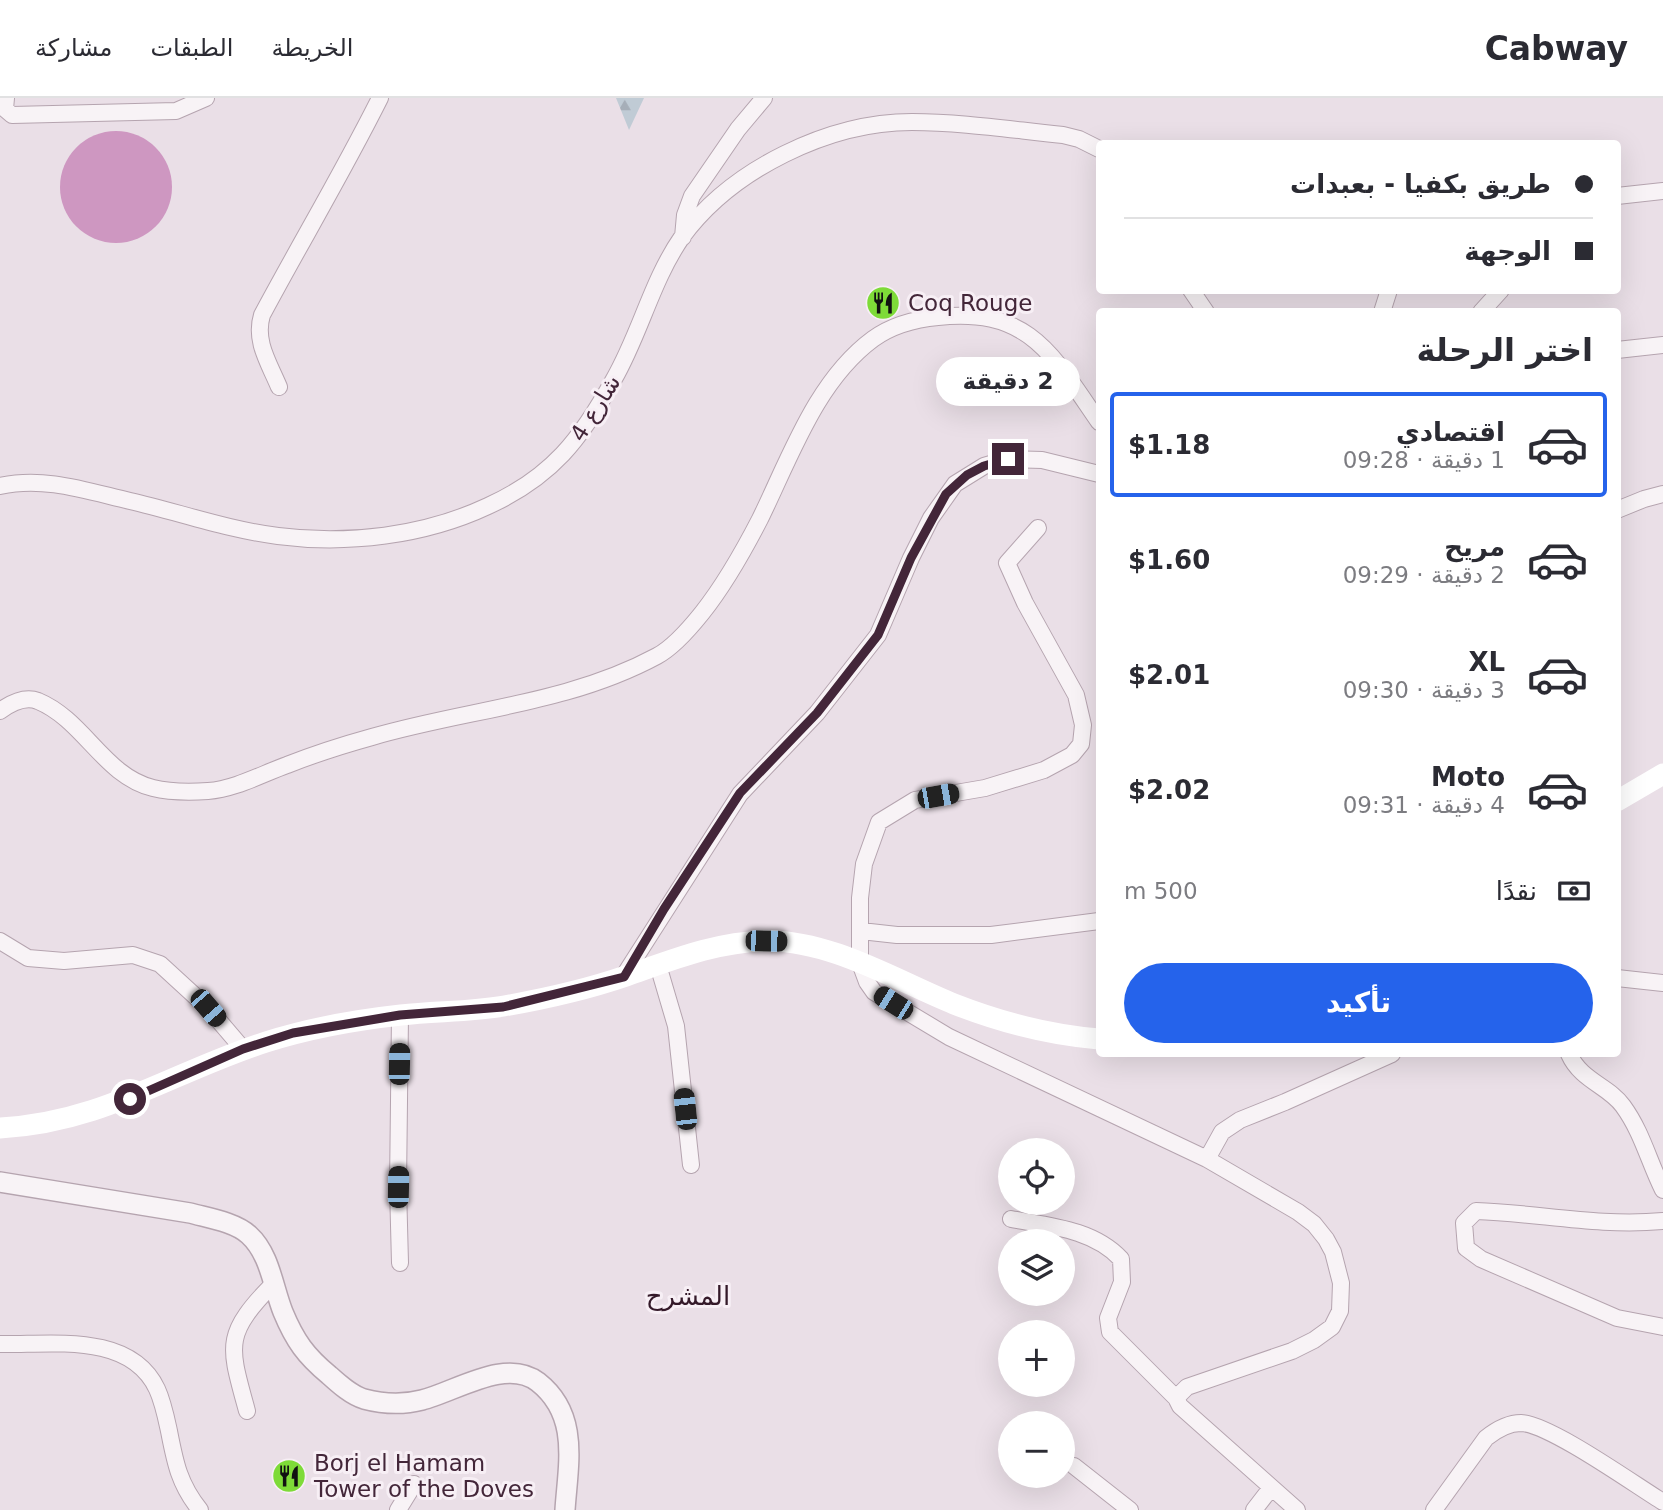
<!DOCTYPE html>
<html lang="ar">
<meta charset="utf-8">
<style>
body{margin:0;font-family:"DejaVu Sans","Noto Naskh Arabic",sans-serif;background:#f7f7f7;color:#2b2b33;direction:rtl;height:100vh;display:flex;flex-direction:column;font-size:26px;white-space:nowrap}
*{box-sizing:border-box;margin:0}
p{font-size:23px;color:#7c7c81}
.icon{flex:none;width:38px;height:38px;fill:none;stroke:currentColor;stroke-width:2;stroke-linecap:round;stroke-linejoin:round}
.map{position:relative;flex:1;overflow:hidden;direction:ltr}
.side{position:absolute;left:1096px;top:210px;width:525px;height:749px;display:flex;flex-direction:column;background:#fff;border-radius:7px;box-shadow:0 7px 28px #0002;direction:rtl}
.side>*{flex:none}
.top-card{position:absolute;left:1096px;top:42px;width:525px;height:154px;border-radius:7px;box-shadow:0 7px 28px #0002;direction:rtl;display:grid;align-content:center;height:154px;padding:0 28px;background:#fff}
.buttons{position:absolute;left:998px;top:1040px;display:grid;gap:14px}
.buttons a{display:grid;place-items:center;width:77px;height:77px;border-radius:50%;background:#fff;box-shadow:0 7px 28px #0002;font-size:35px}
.end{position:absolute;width:32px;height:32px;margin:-16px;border:9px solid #432639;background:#fff;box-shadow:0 0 0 4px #fff}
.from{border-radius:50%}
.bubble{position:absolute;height:49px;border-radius:24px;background:#fff;box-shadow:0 7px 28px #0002;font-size:23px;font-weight:800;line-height:49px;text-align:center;direction:rtl}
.car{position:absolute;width:21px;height:42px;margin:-21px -10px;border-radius:9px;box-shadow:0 0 5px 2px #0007;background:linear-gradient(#222 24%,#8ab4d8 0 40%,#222 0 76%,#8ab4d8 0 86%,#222 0)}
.top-card b{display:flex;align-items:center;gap:24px;height:66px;font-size:26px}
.top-card b+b{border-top:2px solid #e1e1e2}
.top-card i{width:18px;height:18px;background:#2b2b33}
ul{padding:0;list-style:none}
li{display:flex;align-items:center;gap:21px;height:105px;margin:0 14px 10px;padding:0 14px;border:4px solid transparent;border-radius:7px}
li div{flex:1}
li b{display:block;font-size:26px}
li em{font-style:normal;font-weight:800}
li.active{border-color:#2563eb}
li>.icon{width:63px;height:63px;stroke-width:1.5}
h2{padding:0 28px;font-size:32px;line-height:84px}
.pay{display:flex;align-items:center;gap:18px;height:77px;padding:0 28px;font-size:26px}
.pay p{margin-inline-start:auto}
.action{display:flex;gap:14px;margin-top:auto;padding:14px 28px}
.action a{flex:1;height:80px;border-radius:42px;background:#2563eb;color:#fff;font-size:28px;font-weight:800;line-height:80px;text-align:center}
header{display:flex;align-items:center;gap:42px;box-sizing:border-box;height:98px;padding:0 35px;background:#fff;border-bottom:2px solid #e1e1e2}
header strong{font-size:33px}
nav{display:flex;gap:38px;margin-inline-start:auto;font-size:24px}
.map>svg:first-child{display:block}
</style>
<header>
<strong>Cabway</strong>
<nav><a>الخريطة</a><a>الطبقات</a><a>مشاركة</a></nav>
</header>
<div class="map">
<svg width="1663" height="1412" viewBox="0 0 1663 1412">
<defs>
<pattern id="forest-firs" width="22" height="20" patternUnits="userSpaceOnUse" patternTransform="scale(1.75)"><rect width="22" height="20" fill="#c0cbd5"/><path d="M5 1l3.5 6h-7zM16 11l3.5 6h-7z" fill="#a6aeb8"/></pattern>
</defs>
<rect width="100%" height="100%" fill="#eadfe7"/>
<path fill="url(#forest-firs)" d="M616 0H644L629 32Z"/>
<path fill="#ce97c1" d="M60 89a56 56 0 1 1 112 0a56 56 0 1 1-112 0Z"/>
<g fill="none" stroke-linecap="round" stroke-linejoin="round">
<g stroke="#b5a4af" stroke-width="18">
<path id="minor" d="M6 0 5 11 12 17 176 13 206 0
M1617 98 1663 93
M683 139 685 117 692 98 738 31 764 0
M1191 192 1206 214
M1382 214 1389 192
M1481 214 1501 192
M1617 252 1663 247
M279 289C269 265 254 243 262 217 301 144 343 74 380 0
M0 388C44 378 87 393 130 403 178 414 229 432 278 438 347 447 424 438 488 408 552 379 581 341 614 281 640 236 652 182 682 139 732 71 829 24 912 24 962 24 1013 32 1063 37L1079 41 1099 51
M1617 412 1644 401 1663 396
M1038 430 1007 465 1025 505 1076 597 1083 627 1081 646 1072 657 1044 672 985 690 915 702 879 724 864 766 860 800V865L867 884 874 894 949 939 1207 1061 1298 1114 1314 1126 1326 1141 1333 1154 1341 1185 1340 1213 1332 1229 1314 1242 1292 1253 1187 1289 1176 1300 1180 1308 1297 1412
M0 613C11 605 25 598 38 603 84 622 104 678 153 690 169 694 192 694 208 693 235 691 262 676 287 667 315 656 343 647 372 639 468 611 568 606 657 558 674 549 690 530 702 515 725 486 743 454 760 421 790 360 816 283 873 241 891 228 916 221 938 219 1030 209 1053 258 1099 324
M861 833 897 837H991L1099 823
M0 843 28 860 64 863 133 857 160 866 208 910 243 951
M658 867 676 928 691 1067
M623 879 740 696 817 615 878 537 911 460 931 420 955 386 984 368 1008 361 1042 362 1099 376
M1617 880 1663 885
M400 917 398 1089 400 1165
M1569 956C1581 983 1609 988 1623 1008 1642 1034 1649 1064 1663 1092
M1207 1061 1222 1034 1240 1022 1285 1004 1392 956
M1011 1121C1049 1128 1093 1131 1121 1161L1122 1184 1108 1220 1110 1234 1176 1300
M1663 1123C1598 1129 1539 1115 1476 1113L1464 1125 1466 1150 1481 1161 1617 1220 1663 1229
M0 1246C52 1247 130 1234 157 1291 163 1304 166 1319 169 1333 175 1364 179 1386 200 1412
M247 1313C229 1247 223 1237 274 1185
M1074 1368 1130 1412
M398 1412 414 1386
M1254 1412 1271 1390
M1434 1412 1486 1340C1496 1332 1508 1325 1521 1325 1550 1326 1635 1387 1663 1404"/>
</g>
<g stroke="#b5a4af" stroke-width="22">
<path id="tertiary" d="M0 1084 190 1115C208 1120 235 1124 249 1137 270 1156 273 1189 283 1214 295 1243 306 1258 329 1277 339 1286 351 1297 364 1301 383 1306 403 1307 422 1302 455 1294 506 1259 538 1284 580 1317 568 1366 565 1412"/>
</g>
<use href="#minor" stroke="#f8f3f6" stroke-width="16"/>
<use href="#tertiary" stroke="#f8f3f6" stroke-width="19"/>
<path stroke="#fff" stroke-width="21" d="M1617 703 1663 676
M0 1030C102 1025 172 974 266 944 310 930 355 922 401 917 435 913 470 914 504 908 544 901 588 891 626 878 672 862 716 844 765 843 829 841 897 883 954 906 1000 924 1050 937 1099 941"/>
</g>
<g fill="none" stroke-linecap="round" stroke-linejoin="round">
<path stroke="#432639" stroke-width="9" d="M130 1001 243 951 293 935 400 917 503 909 624 879 664 811 740 695 817 615 878 537 911 460 946 396 967 377 984 368 1008 361"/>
</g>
<defs>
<g id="restaurant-disc" transform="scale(1.75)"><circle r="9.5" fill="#7edb38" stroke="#f7eff5"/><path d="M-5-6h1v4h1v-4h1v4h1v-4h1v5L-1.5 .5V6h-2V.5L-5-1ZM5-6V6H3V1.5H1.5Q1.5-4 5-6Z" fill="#111"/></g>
</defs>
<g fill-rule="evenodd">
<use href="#restaurant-disc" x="883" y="205"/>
<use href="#restaurant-disc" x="289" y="1378"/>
</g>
<g text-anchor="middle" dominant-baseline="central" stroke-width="6" stroke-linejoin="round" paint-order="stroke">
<g font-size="23" fill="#432639" stroke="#f7eff5" text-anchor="start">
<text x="908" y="205">Coq Rouge</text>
<text x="314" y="1365">Borj el Hamam<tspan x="314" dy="26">Tower of the Doves</tspan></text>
</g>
<g font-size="23" fill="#432639" stroke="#f7eff5">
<text transform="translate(595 310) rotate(-58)">شارع 4</text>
</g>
<g font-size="26" fill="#341929" stroke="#f7eff5">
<text x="688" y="1198">المشرح</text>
</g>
</g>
</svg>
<div class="buttons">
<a><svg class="icon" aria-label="locate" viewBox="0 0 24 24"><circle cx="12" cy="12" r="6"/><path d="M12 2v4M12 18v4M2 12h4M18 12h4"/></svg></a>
<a><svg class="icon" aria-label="layers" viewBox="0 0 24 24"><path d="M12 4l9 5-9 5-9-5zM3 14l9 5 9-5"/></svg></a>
<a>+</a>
<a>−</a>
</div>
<i class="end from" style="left:130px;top:1001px"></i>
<i class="end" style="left:1008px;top:361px"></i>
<div class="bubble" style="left:936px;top:259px;width:144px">2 دقيقة</div>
<i class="car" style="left:938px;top:698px;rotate:80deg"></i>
<i class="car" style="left:766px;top:843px;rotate:91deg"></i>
<i class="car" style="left:893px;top:905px;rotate:302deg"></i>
<i class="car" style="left:208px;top:910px;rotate:139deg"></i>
<i class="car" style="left:399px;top:966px;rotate:1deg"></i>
<i class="car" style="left:685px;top:1011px;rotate:354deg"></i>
<i class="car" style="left:398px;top:1089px;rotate:1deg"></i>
<div class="top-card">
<b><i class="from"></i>طريق بكفيا - بعبدات</b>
<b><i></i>الوجهة</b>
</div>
<section class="side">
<h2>اختر الرحلة</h2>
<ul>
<li class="active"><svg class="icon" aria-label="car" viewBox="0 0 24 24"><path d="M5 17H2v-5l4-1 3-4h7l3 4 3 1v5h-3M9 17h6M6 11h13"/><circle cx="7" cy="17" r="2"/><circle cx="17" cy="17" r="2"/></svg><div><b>اقتصادي</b><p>1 دقيقة · 09:28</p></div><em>$1.18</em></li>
<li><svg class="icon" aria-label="car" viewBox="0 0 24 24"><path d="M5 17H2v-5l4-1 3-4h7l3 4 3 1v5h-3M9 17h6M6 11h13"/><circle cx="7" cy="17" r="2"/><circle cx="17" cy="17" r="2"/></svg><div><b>مريح</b><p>2 دقيقة · 09:29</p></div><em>$1.60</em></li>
<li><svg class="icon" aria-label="car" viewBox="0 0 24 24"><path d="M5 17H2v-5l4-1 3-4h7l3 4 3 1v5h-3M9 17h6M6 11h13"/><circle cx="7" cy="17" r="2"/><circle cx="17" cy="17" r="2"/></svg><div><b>XL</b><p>3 دقيقة · 09:30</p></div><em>$2.01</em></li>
<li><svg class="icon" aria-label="car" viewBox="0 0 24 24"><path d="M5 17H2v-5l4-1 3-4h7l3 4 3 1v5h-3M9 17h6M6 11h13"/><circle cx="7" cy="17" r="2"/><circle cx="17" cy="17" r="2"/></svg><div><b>Moto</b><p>4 دقيقة · 09:31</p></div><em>$2.02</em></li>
</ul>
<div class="pay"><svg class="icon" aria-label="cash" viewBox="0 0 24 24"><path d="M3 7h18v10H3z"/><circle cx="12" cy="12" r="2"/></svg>نقدًا<p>500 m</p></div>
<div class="action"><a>تأكيد</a></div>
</section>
</div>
